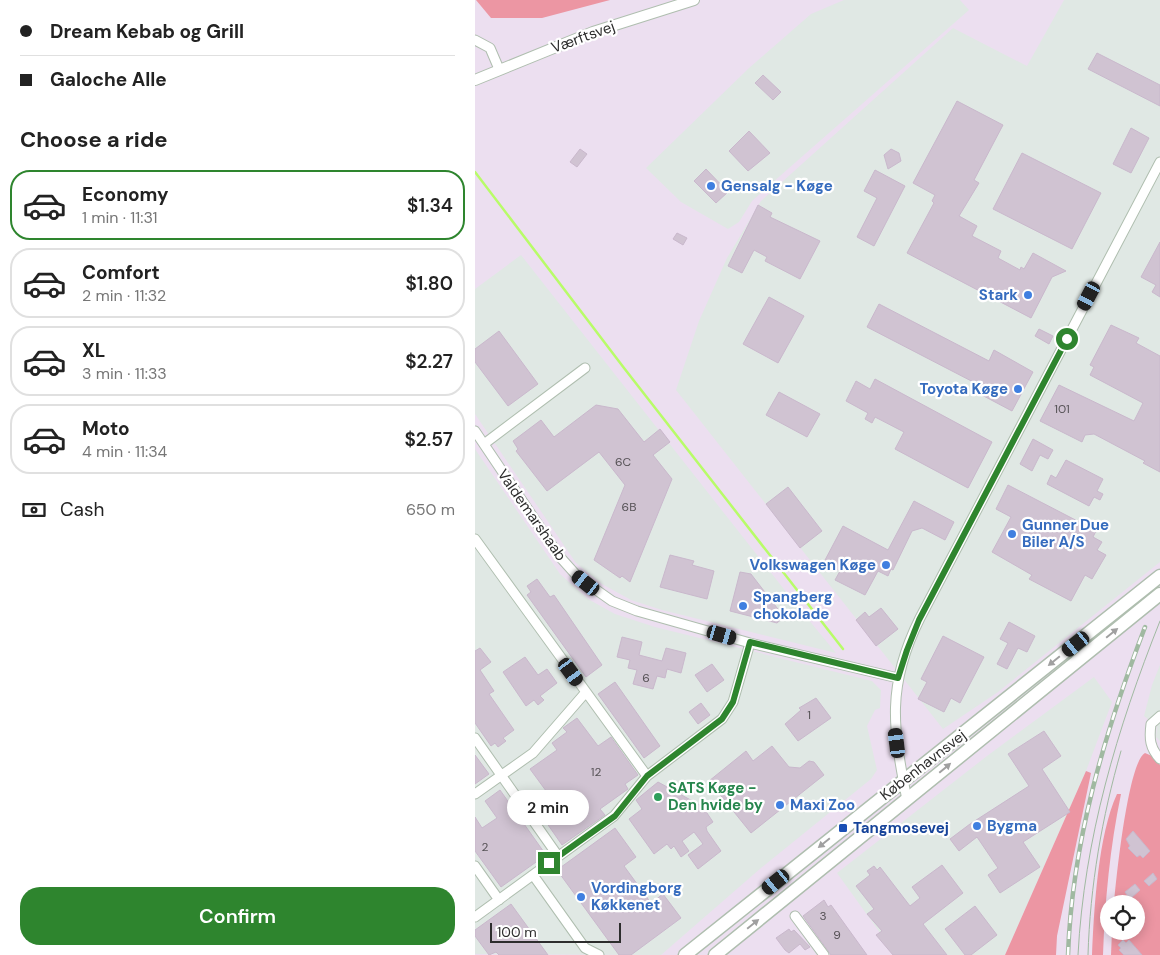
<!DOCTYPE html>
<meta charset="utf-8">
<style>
body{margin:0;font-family:"DM Sans",sans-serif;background:#f2f2f2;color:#222;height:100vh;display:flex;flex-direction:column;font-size:19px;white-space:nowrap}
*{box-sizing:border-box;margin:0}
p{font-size:16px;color:#767676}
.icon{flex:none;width:28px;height:28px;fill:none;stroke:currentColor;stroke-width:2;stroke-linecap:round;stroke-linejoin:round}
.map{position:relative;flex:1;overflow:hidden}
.panel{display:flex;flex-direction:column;background:#fff;width:475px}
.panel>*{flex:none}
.hud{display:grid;align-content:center;height:110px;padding:0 20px;background:#fff}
.tools{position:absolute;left:625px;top:895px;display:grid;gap:10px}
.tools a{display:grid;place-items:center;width:45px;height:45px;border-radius:50%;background:#fff;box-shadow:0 2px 12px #0003;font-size:25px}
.scale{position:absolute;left:15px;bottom:12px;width:131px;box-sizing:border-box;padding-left:5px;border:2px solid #2d2d2d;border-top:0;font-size:14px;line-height:18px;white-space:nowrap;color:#2d2d2d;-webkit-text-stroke:4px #fff;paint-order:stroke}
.end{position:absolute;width:22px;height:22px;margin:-11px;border:6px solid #2e852e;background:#fff;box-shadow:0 0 0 2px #fff}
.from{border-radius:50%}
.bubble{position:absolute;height:35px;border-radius:18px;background:#fff;box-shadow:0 2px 12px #0003;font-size:16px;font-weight:600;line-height:35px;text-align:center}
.car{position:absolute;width:15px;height:30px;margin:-15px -8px;border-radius:6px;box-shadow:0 0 4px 1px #0007;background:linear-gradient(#222 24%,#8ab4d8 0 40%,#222 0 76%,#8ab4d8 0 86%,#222 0)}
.hud b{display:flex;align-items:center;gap:18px;height:48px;font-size:19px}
.hud b+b{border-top:1px solid #e0e0e0}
.hud i{width:12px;height:12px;background:#222}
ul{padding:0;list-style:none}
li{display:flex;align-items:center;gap:15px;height:70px;margin:0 10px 8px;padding:0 10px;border:2px solid #e0e0e0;border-radius:20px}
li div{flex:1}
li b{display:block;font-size:19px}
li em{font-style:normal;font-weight:600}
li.active{border-color:#2e852e}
li>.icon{width:45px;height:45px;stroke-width:1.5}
h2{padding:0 20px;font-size:22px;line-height:60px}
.pay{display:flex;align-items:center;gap:12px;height:55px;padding:0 20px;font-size:19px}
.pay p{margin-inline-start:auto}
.cta{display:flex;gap:10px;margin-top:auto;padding:10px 20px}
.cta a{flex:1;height:58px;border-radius:20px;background:#2e852e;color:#fff;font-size:20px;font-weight:600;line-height:58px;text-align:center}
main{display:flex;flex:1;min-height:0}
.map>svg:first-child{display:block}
</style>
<main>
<section class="panel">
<div class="hud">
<b><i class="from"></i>Dream Kebab og Grill</b>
<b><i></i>Galoche Alle</b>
</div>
<h2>Choose a ride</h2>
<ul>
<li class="active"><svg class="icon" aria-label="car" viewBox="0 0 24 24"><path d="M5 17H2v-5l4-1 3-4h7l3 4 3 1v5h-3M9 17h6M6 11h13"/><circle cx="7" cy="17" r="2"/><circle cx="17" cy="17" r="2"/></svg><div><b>Economy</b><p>1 min · 11:31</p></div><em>$1.34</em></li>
<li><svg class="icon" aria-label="car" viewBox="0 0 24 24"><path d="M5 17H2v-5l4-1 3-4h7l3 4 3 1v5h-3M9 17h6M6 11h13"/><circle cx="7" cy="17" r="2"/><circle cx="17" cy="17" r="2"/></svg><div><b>Comfort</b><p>2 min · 11:32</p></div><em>$1.80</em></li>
<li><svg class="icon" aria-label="car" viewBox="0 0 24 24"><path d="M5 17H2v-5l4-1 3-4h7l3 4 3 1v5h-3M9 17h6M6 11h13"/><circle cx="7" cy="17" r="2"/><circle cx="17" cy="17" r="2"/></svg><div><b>XL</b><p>3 min · 11:33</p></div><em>$2.27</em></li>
<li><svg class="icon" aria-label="car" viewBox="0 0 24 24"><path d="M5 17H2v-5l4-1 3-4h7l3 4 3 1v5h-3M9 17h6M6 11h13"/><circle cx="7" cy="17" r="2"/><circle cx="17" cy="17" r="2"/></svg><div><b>Moto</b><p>4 min · 11:34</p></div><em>$2.57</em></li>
</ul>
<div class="pay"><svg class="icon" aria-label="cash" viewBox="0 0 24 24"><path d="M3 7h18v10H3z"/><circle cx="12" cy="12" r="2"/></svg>Cash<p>650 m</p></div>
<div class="cta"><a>Confirm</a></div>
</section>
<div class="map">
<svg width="685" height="955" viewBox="0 0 685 955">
<rect width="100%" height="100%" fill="#ecdff0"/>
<path fill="#e0e8e4" d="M369 0H485L494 10 297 183 277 201 264 222 253 229 206 202 171 168 274 68 336 14Z
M589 0H685V562L523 692 468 729 201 390 224 321 252 258 286 201 478 28 552 66Z
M46 255 319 602 361 653 187 610 156 600 127 584 101 563 0 414V289Z
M0 449 85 574 113 599 140 614 180 627 397 681 406 690 405 708 400 710 392 726 402 770 396 779 286 868 186 955 0 954Z
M685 665V741L681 737 682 726 669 716 677 685Z
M619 677 637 702 611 771 530 955H421L362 873 512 756Z"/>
<path fill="#ec96a3" d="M1 0H135L67 18H16Z
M670 753 677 756 685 765V955H636L637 931H661V904H639C641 881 653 762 670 753Z
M611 771 616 773 582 936 581 955H530Z
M642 794H646C635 847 630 900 628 955H617C619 909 623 835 642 794Z"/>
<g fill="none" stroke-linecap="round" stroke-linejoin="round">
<path stroke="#b8fc68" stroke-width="2.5" d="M0 172 149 368 368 649"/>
</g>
<path fill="#d0c3d2" stroke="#c9b8cc" d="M622 53 685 85V106L613 69Z
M288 75 306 92 298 100 280 83Z
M482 101 528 125 499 180 504 183 484 216 502 226 497 236 526 251 523 258 545 270 546 267 549 269 558 253 591 271 577 277 556 318 432 253 459 203 457 201 460 195 438 183Z
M656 128 674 138 656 173 638 164Z
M274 131 295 153 273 171 254 151Z
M105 149 112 154 102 167 95 162Z
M416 149 424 153 426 161 413 169 409 155Z
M547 153 626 193 597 249 518 209Z
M231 169 253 192 241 203 219 181Z
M400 170 430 186 399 246 382 237 402 198 389 191Z
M283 205 297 213 295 217 345 241 325 279 290 261 292 257 279 250 267 273 253 266Z
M202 233 212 238 208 245 198 239Z
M685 242V297L677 292 681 285 666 277Z
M294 297 329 316 303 363 268 344Z
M404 304 514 361 519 350 558 372 537 411 503 393 506 386 392 327Z
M636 325 664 338 661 343 685 356V472L668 463 670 461 619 434 610 435 607 442 565 421 584 385 659 421 668 403 615 375 619 367 615 365Z
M564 329 578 336 574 344 560 336Z
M24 331 63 384 33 406 0 362V349Z
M400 379 517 442 493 488 420 449 429 432 400 417 397 423 390 419 393 413 371 401 381 381 395 389Z
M304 392 345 414 332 437 291 415Z
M121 405 143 409 169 442 185 429 195 442 178 455 197 479 155 582 147 576 145 578 119 560 150 485 124 452 72 491 41 451 43 449 38 441 66 420 79 437Z
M558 439 578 450 573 459 565 455 557 471 545 464Z
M591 460 628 479 622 491 628 494 625 500 619 497 614 506 572 484 576 475 581 478Z
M533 485 614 527 615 525 622 529 618 537 627 542 622 550 631 555 617 579 610 575 596 601 554 579 557 575 517 552 536 517 521 509Z
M313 487 347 531 325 548 291 504Z
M439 501 479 522 470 540 447 528 437 531 418 570 416 569 413 576 403 571 390 595 360 580 365 571 349 562 368 526 413 550Z
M195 555 219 561 217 565 239 571 232 599 185 587Z
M265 572 276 574 309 617 302 623 255 611Z
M62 579 75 597 79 595 127 665 111 677 52 595 56 592 52 586Z
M406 608 423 629 401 646 381 620 390 612 394 617Z
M534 622 560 636 552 652 543 648 532 669 522 664 533 643 525 639Z
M468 636 509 657 485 703 476 698 469 712 443 699 452 682 446 679Z
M147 637 167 642 164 655 187 661 191 648 211 653 206 673 192 669 190 678 182 676 178 689 158 684 162 670 153 668 155 660 142 657Z
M5 648 16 662 5 670 19 691 14 694 39 730 28 738 31 741 23 747 20 743 16 746 0 723V651Z
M50 657 63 675 72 669 82 683 65 696 69 700 63 705 59 700 51 706 28 672Z
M237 664 249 680 232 692 220 675Z
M140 682 185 746 169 758 123 694Z
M341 698 356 718 323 741 310 724 326 710 324 708Z
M226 703 235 715 223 724 214 712Z
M102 718 123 746 136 737 163 775 150 784 153 789 125 809 130 815 87 845 62 809 77 799 55 769 82 750 77 743 92 732 88 728Z
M569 731 586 756 567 769 595 812 548 842 565 867 525 893 513 875 523 868 502 837 484 851 475 839 495 824 554 786 533 754Z
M297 746 314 767 325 768 334 761 339 762 349 775 276 833 234 781 271 751 278 761Z
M0 755 14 774 0 784Z
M183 782 232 809 230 810 238 822 231 827 232 831 246 851 223 869 213 855 228 844 219 832 207 841 214 851 206 857 199 846 196 849 192 844 179 854 154 819 167 809 161 800Z
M25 790 71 855 26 887 0 851V817L7 828 22 818 10 801Z
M140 828 161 857 149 866 176 903 188 894 206 918 156 955H144L82 870Z
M658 831 675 851 668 858 665 855 662 857 653 848 655 846 651 839Z
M467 865 488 893 448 924 472 955H418L401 935 407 931 392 914 399 909 381 886 395 875 392 871 399 866 402 870 405 867 435 906 445 898 437 887Z
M678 873 682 879 674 886 669 881Z
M660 884 665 890 655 899 650 892Z
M349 900 353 907 356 905 392 955H356L328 916Z
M36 904 73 955H24L21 952 14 955 0 936V930Z
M500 906 522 935 496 955H490L470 929Z
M314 929 316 932 319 930 335 947 330 950 325 944 314 953 310 950 301 938Z
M648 940 651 943 654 940 667 955H649L644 950 646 948 643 945Z"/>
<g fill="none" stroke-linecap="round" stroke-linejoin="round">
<g stroke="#afbeaf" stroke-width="11">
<path id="minor" d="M0 40 15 48 24 69
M0 431 85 557 103 577 137 601 162 611 275 643 423 678
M9 444 110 368
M0 539 172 776
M685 716 676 724C674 739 675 748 685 759
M0 738 83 856
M0 794 58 753 111 692
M432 800C418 728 411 686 445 618L685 162
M0 866 24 900
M58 875 110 948 124 955
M320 916 349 955
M0 917 139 816 172 776 247 719 258 702 275 643"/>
</g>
<g stroke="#afbeaf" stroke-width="12">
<path id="tertiary" d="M0 80 118 32 219 0"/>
</g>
<g stroke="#afbeaf" stroke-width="15">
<path id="secondary" d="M210 955 685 576
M240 955 685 594"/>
</g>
<use href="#minor" stroke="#fff" stroke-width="9"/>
<use href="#tertiary" stroke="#fff" stroke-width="10"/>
<use href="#secondary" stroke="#fff" stroke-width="12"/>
<path stroke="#a0b9a1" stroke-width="1" d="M603 955C609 839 642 729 685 621
M613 955C615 886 627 817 646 751"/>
<g stroke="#a0b9a1" stroke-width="4.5">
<path id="rail" d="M593 955C597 841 630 732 670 627"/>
</g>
<use href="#rail" stroke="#fff" stroke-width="2.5" stroke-dasharray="8" stroke-linecap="butt"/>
</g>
<defs><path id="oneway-solid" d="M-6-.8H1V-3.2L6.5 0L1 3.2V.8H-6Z" transform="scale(1.25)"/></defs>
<g fill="#a0a0a0">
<use href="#oneway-solid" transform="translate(637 633) rotate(-39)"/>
<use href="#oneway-solid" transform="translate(579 661) rotate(141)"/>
<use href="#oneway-solid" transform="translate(470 768) rotate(-40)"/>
<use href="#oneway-solid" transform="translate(349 843) rotate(141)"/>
<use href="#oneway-solid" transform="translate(278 924) rotate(-39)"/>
</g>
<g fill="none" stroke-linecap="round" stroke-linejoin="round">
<path stroke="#2e852e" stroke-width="6" d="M74 863 140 816 172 776 247 719 258 702 275 642 423 678 432 650 444 620 592 339"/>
</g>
<g fill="#3f7fe0" stroke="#fff" stroke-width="2">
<circle cx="236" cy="186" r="5"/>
<circle cx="553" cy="295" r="5"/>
<circle cx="543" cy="389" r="5"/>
<circle cx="537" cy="534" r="5"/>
<circle cx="411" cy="565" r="5"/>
<circle cx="268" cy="606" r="5"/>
<circle cx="305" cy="805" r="5"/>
<circle cx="502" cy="826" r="5"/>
<circle cx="106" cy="897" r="5"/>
</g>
<circle fill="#2e9e5b" stroke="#fff" stroke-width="2" cx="183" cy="797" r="5"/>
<rect fill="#1a4fb4" stroke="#fff" stroke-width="2" x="363" y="823" width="10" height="10" rx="2.5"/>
<g text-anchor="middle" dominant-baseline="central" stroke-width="4.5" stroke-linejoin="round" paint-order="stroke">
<g font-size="12" fill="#565256">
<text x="587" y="409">101</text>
<text x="148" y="462">6C</text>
<text x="154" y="507">6B</text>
<text x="171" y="678">6</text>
<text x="334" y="715">1</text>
<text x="121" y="772">12</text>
<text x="10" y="847">2</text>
<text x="348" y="916">3</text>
<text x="362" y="935">9</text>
</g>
<g font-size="15" fill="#2d2d2d" stroke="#fff">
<text transform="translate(108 37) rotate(-20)">Værftsvej</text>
<text transform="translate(57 515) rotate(55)">Valdemarshaab</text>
<text transform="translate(448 765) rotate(-38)">Københavnsvej</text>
</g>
<g font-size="15" font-weight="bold" fill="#366cbe" stroke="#fff" text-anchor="start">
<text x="246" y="186">Gensalg - Køge</text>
<text x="543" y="295" text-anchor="end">Stark</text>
<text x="533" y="389" text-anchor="end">Toyota Køge</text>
<text x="547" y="525">Gunner Due<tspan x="547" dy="17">Biler A/S</tspan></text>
<text x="401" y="565" text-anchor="end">Volkswagen Køge</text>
<text x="278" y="597">Spangberg<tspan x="278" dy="17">chokolade</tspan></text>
<text x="315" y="805">Maxi Zoo</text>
<text x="512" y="826">Bygma</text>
<text x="116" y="888">Vordingborg<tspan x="116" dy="17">Køkkenet</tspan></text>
</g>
<g font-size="15" font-weight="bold" fill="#27864d" stroke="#fff" text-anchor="start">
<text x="193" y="788">SATS Køge -<tspan x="193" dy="17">Den hvide by</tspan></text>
</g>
<g font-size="15" font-weight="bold" fill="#164399" stroke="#fff" text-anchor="start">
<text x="378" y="828">Tangmosevej</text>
</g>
</g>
</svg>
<div class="tools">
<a><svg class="icon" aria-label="locate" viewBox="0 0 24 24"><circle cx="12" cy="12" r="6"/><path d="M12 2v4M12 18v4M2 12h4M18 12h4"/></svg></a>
</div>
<div class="scale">100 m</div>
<i class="end from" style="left:592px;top:339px"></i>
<i class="end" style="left:74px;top:863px"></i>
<div class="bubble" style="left:32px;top:790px;width:82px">2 min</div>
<i class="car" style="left:614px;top:296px;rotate:208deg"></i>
<i class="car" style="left:111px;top:583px;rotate:308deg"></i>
<i class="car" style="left:247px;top:635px;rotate:106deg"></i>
<i class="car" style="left:601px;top:644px;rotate:231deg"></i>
<i class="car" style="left:96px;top:672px;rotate:144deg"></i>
<i class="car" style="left:422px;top:743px;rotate:353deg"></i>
<i class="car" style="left:301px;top:882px;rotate:231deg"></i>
</div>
</main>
